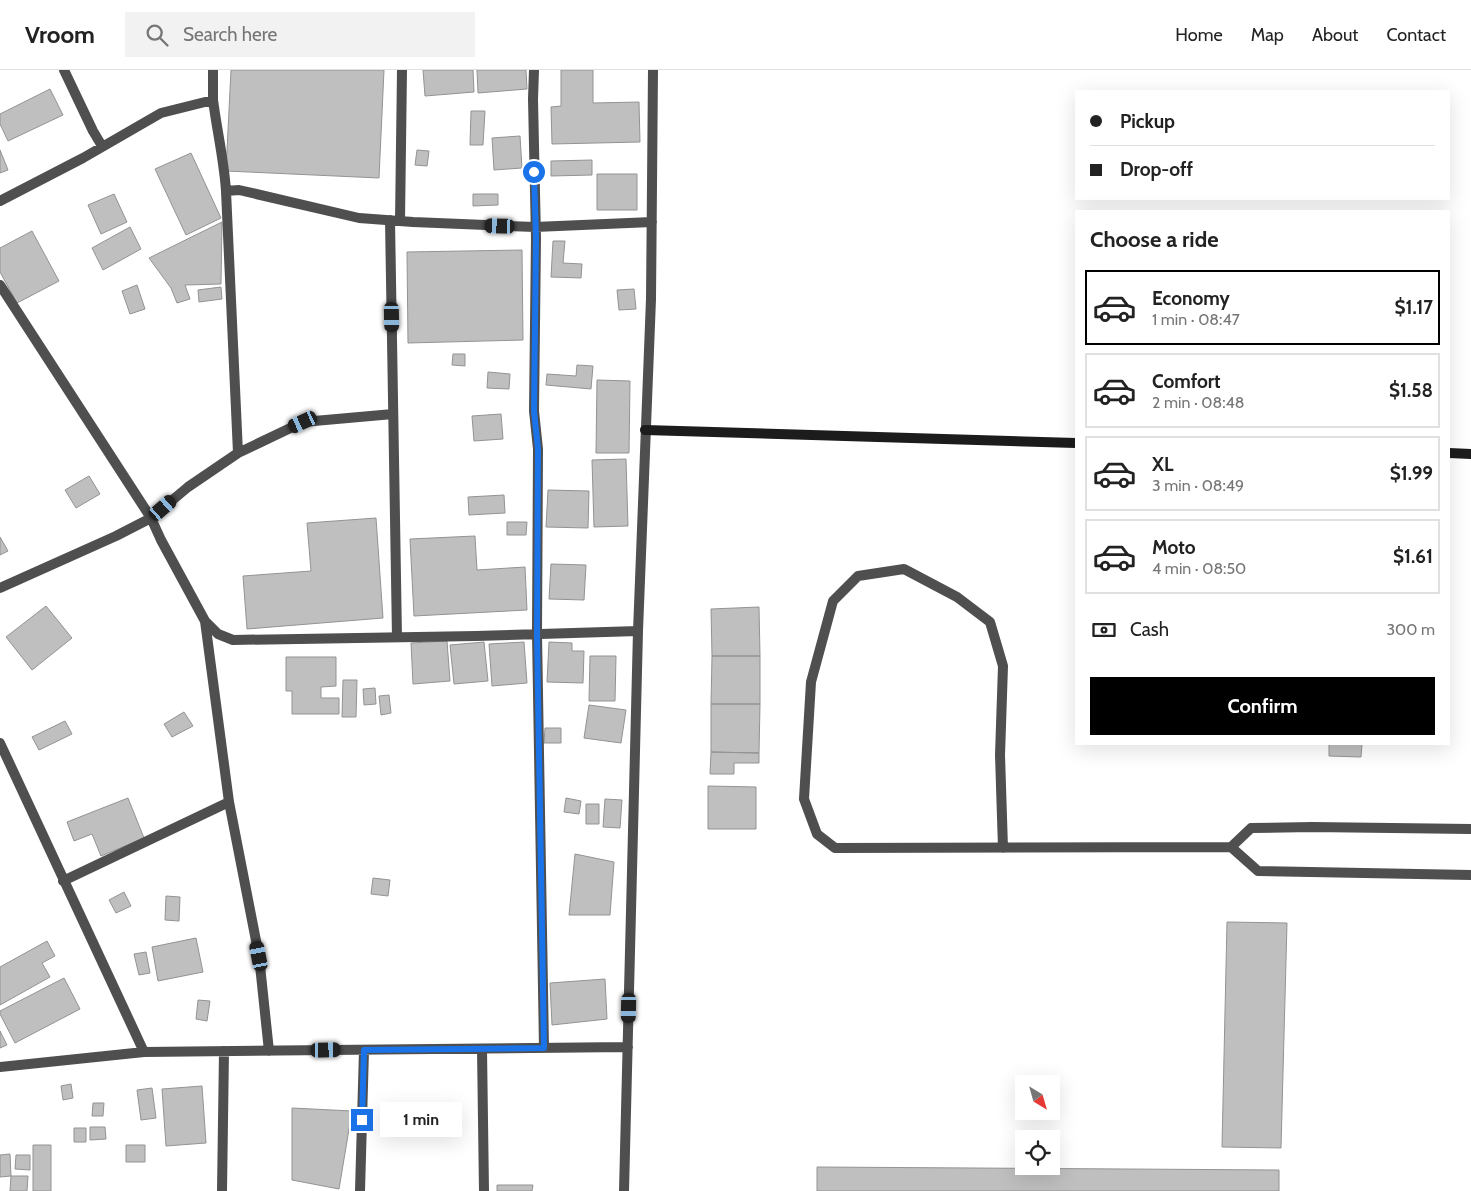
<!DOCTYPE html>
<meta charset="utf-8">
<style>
body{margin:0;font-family:Cabin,sans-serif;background:#f2f2f2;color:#222;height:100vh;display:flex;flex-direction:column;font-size:19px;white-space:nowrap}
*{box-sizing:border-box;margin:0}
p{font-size:16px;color:#767676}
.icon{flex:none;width:28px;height:28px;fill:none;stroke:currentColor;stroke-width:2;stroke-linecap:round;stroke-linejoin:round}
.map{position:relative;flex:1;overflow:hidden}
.details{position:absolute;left:1075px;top:140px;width:375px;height:535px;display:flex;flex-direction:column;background:#fff;border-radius:0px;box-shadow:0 5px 20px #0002}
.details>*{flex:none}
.guide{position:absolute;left:1075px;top:20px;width:375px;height:110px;border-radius:0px;box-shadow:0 5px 20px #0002;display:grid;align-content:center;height:110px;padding:0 15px;background:#fff}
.needle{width:32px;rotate:143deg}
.tools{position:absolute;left:1015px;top:1005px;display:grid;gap:10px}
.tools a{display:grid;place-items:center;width:45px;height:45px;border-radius:0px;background:#fff;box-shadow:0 5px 20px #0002;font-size:25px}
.end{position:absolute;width:22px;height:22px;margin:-11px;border:6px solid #1a73e8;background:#fff;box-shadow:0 0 0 2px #fff}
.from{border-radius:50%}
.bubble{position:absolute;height:35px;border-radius:0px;background:#fff;box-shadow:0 5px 20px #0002;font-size:16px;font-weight:700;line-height:35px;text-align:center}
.car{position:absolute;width:15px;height:30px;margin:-15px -8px;border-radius:6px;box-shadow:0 0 4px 1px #0007;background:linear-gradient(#222 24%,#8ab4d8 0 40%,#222 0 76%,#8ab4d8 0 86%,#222 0)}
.guide b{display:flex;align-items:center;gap:18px;height:48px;font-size:19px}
.guide b+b{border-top:1px solid #e0e0e0}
.guide i{width:12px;height:12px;background:#222}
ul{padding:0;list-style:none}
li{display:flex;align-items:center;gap:15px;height:75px;margin:0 10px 8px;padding:0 5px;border:2px solid #e0e0e0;border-radius:0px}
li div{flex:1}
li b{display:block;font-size:19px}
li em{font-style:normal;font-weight:700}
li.active{border-color:#000}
li>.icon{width:45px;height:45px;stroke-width:1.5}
h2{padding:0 15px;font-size:22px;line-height:60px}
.pay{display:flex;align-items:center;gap:12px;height:55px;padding:0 15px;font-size:19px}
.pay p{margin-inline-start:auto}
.cta{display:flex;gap:10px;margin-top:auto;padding:10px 15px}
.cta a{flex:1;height:58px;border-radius:0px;background:#000;color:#fff;font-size:20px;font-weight:700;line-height:58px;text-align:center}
header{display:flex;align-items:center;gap:30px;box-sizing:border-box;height:70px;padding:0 25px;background:#fff;border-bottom:1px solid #e0e0e0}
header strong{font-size:24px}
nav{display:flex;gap:28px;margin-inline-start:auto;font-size:18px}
.search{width:350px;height:45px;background:#f2f2f2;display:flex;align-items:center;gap:12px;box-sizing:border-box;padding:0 18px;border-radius:0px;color:#767676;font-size:19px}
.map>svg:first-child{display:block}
</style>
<header>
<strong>Vroom</strong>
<div class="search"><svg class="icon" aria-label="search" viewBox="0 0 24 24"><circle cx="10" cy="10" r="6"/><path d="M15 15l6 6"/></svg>Search here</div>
<nav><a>Home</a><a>Map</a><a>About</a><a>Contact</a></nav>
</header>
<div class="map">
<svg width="1471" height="1121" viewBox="0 0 1471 1121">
<rect width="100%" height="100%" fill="#fff"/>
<path fill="#bfbfbf" stroke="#939393" d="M231 0H384L379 108 226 101Z
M423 0H473L474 22 425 26Z
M477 0H526L527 19 478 23Z
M561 0H593V33L639 32 640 72 552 74 551 37 561 36Z
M50 19 63 45 8 71 0 54V44Z
M471 41H485L483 75H470Z
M520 66 522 98 494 100 492 68Z
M0 80 8 100 0 103Z
M417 80 429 81 427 96 415 95Z
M191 83 221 148 186 165 155 99Z
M592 90V105L551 106V91Z
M597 104H637V140H597Z
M114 124 127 152 101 164 88 135Z
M473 124H498V135L473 136Z
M222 152 221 214 185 215 190 229 177 233 171 218 149 188Z
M130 157 141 179 103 200 92 178Z
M32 161 59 211 17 233 0 202V178Z
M553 171H565L563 193 582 194 581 208 551 207Z
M522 180 523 270 408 273 407 182Z
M137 215 145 239 130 244 122 221Z
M221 217 222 229 199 232 198 220Z
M634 219 636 239 619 240 617 220Z
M453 284H465V296L452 295Z
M577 295 593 296 591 319 546 315 547 304 576 306Z
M488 302 510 304 509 319 487 318Z
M597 310 630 311 629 383H596Z
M501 344 503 369 474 371 472 346Z
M626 389 628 456 594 457 592 390Z
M89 406 100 424 76 438 65 420Z
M548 420 589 421 588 458 546 457Z
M504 425 505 443 469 445 468 427Z
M376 448 383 548 247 559 243 506 311 501 307 453Z
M507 452H527L526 465H507Z
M475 466 477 500 525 497 527 540 414 546 410 469Z
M0 467 8 481 0 485Z
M551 494 586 495 584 530 549 529Z
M46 536 72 568 32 600 6 567Z
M759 537 760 586H712L711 539Z
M447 571 450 611 413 614 411 573Z
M484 572 488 611 454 614 450 575Z
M524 572 527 613 492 616 489 574Z
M549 572 572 573V581H584L583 613 547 612Z
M590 586H616L615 631H589Z
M712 586H760V634H711Z
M286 587H336V616L321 617V628H339V644H292V621H286Z
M343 610H357L356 647H342Z
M375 618 376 634 364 635 363 619Z
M389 625 391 643 381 645 379 626Z
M711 634H760L759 683 711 682Z
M589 635 626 640 621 673 584 668Z
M184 642 193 656 172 667 164 654Z
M65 651 72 664 39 680 32 667Z
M545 658H561V673H544Z
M1329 674H1362L1361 687 1329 686Z
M711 682 759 683V693H734V704H710Z
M708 716 756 717V759H708Z
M128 728 144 768 101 786 92 764 74 771 67 752Z
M566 728 581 731 579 744 564 742Z
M605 729 622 730 620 758 603 757Z
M586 734H599V754H586Z
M575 784 614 792 610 845H569Z
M373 808 390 810 388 826 371 824Z
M124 822 131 836 116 843 109 830Z
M166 826 180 827 179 851 165 850Z
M1227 852 1287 853 1281 1078 1222 1077Z
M196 868 203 902 158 911 152 877Z
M47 871 55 886 42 893 50 907 0 935V897Z
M146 882 150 903 139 905 134 884Z
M64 908 80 939 15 973 0 944V941Z
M605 909 607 949 552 955 550 913Z
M198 930 210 931 207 951 196 949Z
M0 961 7 975 0 978Z
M71 1014 73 1028 63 1030 61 1016Z
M202 1016 206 1073 166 1076 162 1019Z
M152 1018 156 1048 141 1050 137 1020Z
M93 1033H104L103 1046H92Z
M292 1038 352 1041 339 1119 292 1110Z
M90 1057H105L106 1069 90 1070Z
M74 1058H86V1072H74Z
M33 1075H51V1121H33Z
M126 1075H145V1092H126Z
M10 1084 11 1106 0 1107V1085Z
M16 1085H30V1100L15 1099Z
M817 1097 1279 1100V1121H817Z
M11 1106H28L27 1121H10Z
M497 1115H533L532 1121H497Z"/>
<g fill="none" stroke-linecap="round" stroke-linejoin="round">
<path stroke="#4f4f4f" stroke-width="10" d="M1231 777 1251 758 1312 757 1471 759
M1003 778 1000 685 1003 596 990 552 957 527 904 499 858 506 833 531 811 612 804 729 817 764 835 778 1231 777 1258 801 1471 805"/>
<path stroke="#4f4f4f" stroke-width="10" d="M64 0 93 61 102 76
M534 0 533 29 536 168 534 341 538 379 537 564 544 978
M213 30V0
M226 121 238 383
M0 131 83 88 161 43 213 30C217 61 224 90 226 121L239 120 359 148 413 152 535 157 652 152
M390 150 397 567
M400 151 402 0
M0 215 151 448 188 417 238 383 303 352 393 344
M0 518 116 466 151 448 161 470 205 551 218 564 233 570 476 566 638 561
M205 551 229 732 259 886 269 981
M0 673 144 982
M63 811 229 732
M482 979 484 1121
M0 997 144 982 628 977
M222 1121 224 981
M360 1121 364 980
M624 1121 638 561 651 229 653 0"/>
<path stroke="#1c1c1c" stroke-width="10" d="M645 360 1076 373
M1449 383 1471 384"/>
</g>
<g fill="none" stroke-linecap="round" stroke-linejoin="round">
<path stroke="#1a73e8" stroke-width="6" d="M362 1050 364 980 544 978 537 564 538 379 534 341 536 168 534 102"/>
</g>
</svg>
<div class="tools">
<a><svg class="needle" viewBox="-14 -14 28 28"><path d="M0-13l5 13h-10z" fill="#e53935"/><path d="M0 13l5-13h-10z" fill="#767676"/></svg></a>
<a><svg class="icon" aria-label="locate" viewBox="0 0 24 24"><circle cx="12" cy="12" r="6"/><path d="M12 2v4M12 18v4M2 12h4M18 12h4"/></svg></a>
</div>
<i class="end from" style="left:534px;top:102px"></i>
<i class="end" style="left:362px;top:1050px"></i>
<div class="bubble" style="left:380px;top:1032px;width:82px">1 min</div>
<i class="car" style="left:500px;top:156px;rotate:272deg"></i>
<i class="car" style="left:392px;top:247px;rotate:179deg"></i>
<i class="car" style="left:303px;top:352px;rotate:245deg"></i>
<i class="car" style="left:163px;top:438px;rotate:49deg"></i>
<i class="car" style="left:259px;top:886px;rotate:349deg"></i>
<i class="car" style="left:629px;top:938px;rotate:181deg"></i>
<i class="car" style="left:326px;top:980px;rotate:89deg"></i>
<div class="guide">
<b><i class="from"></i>Pickup</b>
<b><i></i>Drop-off</b>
</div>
<section class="details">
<h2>Choose a ride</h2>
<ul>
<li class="active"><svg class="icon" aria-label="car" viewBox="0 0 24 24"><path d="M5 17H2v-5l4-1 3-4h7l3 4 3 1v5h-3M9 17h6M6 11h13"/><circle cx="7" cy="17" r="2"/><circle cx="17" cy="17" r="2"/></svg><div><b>Economy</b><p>1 min · 08:47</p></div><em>$1.17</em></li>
<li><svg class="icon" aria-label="car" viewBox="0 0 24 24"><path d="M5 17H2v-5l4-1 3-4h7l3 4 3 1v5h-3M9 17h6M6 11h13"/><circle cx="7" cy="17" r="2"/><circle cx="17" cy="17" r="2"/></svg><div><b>Comfort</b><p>2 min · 08:48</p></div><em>$1.58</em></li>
<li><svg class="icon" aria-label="car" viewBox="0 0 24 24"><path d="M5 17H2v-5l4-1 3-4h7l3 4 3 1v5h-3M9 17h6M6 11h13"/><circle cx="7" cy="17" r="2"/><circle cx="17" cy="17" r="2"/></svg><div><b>XL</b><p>3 min · 08:49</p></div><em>$1.99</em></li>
<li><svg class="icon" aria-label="car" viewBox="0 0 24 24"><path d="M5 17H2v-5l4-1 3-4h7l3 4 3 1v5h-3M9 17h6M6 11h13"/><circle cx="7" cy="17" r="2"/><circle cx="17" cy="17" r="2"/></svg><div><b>Moto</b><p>4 min · 08:50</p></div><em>$1.61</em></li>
</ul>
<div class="pay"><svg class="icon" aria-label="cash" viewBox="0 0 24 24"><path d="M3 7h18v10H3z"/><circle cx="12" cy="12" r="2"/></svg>Cash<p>300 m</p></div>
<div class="cta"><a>Confirm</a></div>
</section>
</div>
